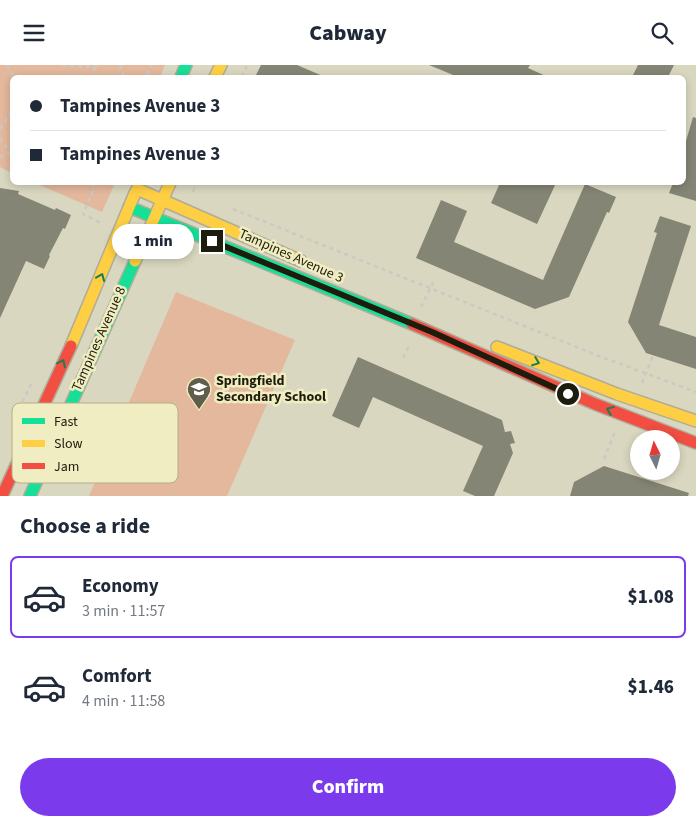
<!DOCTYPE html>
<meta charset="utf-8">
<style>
body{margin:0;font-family:"Source Sans 3",sans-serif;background:#f2f2f3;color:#1f2937;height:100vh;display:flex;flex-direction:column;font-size:19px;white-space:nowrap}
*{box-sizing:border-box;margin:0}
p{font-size:16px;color:#747a83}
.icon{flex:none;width:28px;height:28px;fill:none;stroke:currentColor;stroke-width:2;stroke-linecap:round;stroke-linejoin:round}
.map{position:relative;height:431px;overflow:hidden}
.details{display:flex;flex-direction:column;background:#fff;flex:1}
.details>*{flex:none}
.guide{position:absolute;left:10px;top:10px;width:676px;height:110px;border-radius:8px;box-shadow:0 2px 8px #0003;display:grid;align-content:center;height:110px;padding:0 20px;background:#fff}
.needle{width:32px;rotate:355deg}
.fabs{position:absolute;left:630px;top:365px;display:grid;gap:10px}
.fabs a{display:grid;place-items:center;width:50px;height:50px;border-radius:50%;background:#fff;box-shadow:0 2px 8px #0003;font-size:25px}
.end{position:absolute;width:22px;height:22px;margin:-11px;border:6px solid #1e1c0c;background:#fff;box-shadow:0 0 0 2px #fff}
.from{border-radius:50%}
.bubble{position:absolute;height:35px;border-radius:18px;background:#fff;box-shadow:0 2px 8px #0003;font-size:16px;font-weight:800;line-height:35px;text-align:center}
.guide b{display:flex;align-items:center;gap:18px;height:48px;font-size:19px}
.guide b+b{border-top:1px solid #e0e1e3}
.guide i{width:12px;height:12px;background:#1f2937}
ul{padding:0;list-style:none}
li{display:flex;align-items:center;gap:15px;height:82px;margin:0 10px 8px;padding:0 10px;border:2px solid transparent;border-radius:8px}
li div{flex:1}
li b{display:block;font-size:19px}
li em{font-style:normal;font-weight:800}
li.on{border-color:#7c3aed}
li>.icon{width:45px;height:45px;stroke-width:1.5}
h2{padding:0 20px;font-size:22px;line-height:60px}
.button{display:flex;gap:10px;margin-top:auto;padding:10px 20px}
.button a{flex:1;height:58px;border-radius:30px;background:#7c3aed;color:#fff;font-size:20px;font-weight:800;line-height:58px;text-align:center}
header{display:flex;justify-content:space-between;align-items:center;height:65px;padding:0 20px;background:#fff;font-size:22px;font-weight:800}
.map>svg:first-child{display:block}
</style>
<header><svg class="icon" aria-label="menu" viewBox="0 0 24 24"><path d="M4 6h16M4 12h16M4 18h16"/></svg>Cabway<svg class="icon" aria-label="search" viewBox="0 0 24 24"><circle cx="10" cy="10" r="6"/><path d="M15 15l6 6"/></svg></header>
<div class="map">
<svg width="696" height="431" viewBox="0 0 696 431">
<rect width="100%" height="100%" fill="#dad7c0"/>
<path fill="#e3b89d" d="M0 0H165L160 12H12V108L0 102Z
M35 118H115L102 147Z
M176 227 295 275 227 431H89Z"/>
<path fill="#848574" d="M261 0H297L325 12H255Z
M429 0H530L528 3 548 12H458Z
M638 0H674L668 12H632Z
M693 52 696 53V136L669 128 673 118H684V83Z
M500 118H556L537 159 491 138Z
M585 119 616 132 609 148 607 147 569 232 535 244 416 193 441 135 467 146 454 177 543 215Z
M0 123 19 126 18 129 55 145 56 143 71 150 65 164 63 163 49 190 50 191 44 204 26 196 0 253Z
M660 151 691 161 659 260 696 272V304L646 288 628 257 657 168 654 167Z
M358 292 502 355 505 367 511 366 515 378 510 379 513 388 494 431H475L463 426 483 381 373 332 359 363 332 351Z
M604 401 689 428 688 431H570L574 417Z"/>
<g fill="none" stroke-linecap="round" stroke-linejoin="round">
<g stroke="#afac9a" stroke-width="14">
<path id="fast" d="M181 12 186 0
M129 142 412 259
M30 431 135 196"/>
</g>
<g stroke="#afac9a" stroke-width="14">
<path id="slow" d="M215 12 221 0
M137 124 301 196
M135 196 170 118
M71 281 135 128
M497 282 617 329 696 356"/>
</g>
<g stroke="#afac9a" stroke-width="14">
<path id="jam" d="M412 259 595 339 696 378
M2 431 71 281"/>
</g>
<path stroke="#cbc9c3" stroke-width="2.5" stroke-dasharray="4 4" stroke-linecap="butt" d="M7 0 14 12
M62 0 84 2 102 0
M120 0 124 12
M94 2 95 12
M139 12 147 9 152 0
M242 12 247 0
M0 64 12 46
M0 73 12 90
M0 92 10 88
M93 118 94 124 83 149 101 158
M193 127 197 118
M233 144 599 291 696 327
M421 242 435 214
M403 293 410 279
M642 318 653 291
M19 344 33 315
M604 394 615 367"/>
<use href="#fast" stroke="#16e098" stroke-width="11"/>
<use href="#slow" stroke="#ffcf43" stroke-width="11"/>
<use href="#jam" stroke="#f24e42" stroke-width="11"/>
</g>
<defs><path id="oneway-chevron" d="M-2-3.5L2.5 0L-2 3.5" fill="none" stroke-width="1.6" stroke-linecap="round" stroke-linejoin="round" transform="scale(1.25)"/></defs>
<g stroke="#1a7e52">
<use href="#oneway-chevron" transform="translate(101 212) rotate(-68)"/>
<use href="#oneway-chevron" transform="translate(536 297) rotate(21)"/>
<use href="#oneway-chevron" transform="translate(62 298) rotate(-65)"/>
<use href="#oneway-chevron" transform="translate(610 345) rotate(-158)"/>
</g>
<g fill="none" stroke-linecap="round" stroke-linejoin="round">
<path stroke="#1e1c0c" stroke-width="6" d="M212 176 432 267 568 329"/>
</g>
<defs>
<g id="school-pin" transform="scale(1.25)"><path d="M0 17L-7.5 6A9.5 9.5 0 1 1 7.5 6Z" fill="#605d4b" stroke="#f1edc2"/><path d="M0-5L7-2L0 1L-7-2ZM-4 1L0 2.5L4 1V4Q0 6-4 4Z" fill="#fff"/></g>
</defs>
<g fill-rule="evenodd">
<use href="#school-pin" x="199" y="324"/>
</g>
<g text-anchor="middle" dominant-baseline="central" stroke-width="5" stroke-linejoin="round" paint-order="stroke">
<g font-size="14" fill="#1e1c0c" stroke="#f1edc2">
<text transform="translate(291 191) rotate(24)">Tampines Avenue 3</text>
<text transform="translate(99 274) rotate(-66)">Tampines Avenue 8</text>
</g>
<g font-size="14" font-weight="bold" fill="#1e1c0c" stroke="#f1edc2" text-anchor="start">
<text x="216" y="316">Springfield<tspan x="216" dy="16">Secondary School</tspan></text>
</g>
</g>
<rect x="12" y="338" width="166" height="80" rx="8" fill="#f1edc2" stroke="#b2ae8b" stroke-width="1"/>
<rect x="22" y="353" width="23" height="6" fill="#16e098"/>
<rect x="22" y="375" width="23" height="7" fill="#ffcf43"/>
<rect x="22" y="398" width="23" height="6" fill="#f24e42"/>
<g font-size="14" fill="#1e1c0c">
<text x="54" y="361">Fast</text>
<text x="54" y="383">Slow</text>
<text x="54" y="406">Jam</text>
</g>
</svg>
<div class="fabs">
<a><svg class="needle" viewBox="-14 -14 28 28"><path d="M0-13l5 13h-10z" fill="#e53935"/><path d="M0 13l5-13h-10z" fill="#747a83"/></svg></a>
</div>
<i class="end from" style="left:568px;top:329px"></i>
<i class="end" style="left:212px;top:176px"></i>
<div class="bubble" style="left:112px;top:159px;width:82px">1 min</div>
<div class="guide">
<b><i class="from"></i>Tampines Avenue 3</b>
<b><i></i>Tampines Avenue 3</b>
</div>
</div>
<section class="details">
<h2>Choose a ride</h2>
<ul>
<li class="on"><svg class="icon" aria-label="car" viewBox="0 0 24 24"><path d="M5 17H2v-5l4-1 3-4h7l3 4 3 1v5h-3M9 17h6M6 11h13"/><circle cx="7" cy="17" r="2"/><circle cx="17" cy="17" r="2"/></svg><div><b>Economy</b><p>3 min · 11:57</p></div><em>$1.08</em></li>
<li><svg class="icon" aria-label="car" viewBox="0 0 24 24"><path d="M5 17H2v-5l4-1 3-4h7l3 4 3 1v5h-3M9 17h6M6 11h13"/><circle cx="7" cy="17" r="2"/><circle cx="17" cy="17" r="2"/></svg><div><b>Comfort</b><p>4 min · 11:58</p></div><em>$1.46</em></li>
</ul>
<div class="button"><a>Confirm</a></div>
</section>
